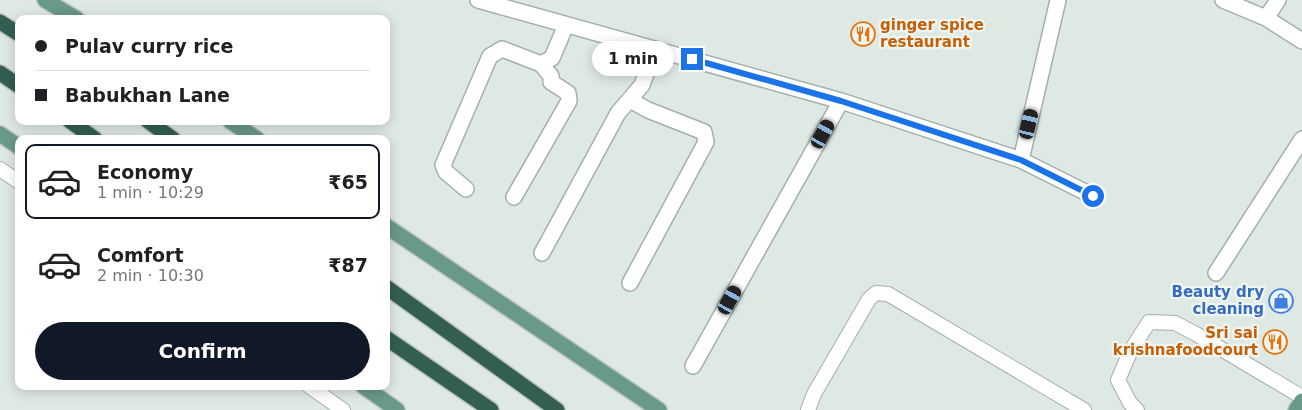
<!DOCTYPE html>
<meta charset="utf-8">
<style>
body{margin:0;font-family:"DejaVu Sans",sans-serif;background:#f6f6f6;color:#202124;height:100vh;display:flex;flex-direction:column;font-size:19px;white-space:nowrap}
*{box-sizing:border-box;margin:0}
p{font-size:16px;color:#757577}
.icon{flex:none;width:28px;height:28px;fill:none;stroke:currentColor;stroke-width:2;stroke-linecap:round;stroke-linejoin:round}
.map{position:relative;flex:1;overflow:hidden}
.panel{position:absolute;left:15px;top:135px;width:375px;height:255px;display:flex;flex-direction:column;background:#fff;border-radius:10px;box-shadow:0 2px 12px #0003}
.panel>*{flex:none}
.hud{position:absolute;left:15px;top:15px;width:375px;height:110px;border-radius:10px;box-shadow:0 2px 12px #0003;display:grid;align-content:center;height:110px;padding:0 20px;background:#fff}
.end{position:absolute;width:22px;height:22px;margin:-11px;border:6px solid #1a73e8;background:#fff;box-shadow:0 0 0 2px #fff}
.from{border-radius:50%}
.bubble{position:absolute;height:35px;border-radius:18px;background:#fff;box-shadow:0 2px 12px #0003;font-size:16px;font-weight:700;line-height:35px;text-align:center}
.car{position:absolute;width:15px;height:30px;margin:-15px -8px;border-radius:6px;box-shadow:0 0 4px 1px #0007;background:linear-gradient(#222 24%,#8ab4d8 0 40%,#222 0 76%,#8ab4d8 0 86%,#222 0)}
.hud b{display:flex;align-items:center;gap:18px;height:48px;font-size:19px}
.hud b+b{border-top:1px solid #e0e0e0}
.hud i{width:12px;height:12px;background:#202124}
ul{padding:9px 0 0;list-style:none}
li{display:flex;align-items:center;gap:15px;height:75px;margin:0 10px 8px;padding:0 10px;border:2px solid transparent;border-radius:10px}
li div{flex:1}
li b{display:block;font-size:19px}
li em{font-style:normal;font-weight:700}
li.selected{border-color:#111827}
li>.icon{width:45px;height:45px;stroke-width:1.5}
.action{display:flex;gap:10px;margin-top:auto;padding:10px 20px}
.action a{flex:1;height:58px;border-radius:30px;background:#111827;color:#fff;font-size:20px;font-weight:700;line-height:58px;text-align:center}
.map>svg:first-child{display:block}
</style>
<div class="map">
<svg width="1302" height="410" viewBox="0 0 1302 410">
<rect width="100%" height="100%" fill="#dfe9e4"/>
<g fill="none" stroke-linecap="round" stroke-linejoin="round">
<g stroke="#a3b0aa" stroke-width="16">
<path id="service" d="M0 169 19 182
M309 386 343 410
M808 410 814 394 869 299 876 293 888 294 1084 410
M1137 410 1130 403 1118 380 1131 350 1149 322 1175 323 1196 334 1302 397"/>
</g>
<g stroke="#a3b0aa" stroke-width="18">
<path id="minor" d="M478 0 841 101 1021 160
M1058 0 1021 160 1093 196
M1223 0 1266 18 1302 41
M1266 18 1278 0
M466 189 446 172 443 165 490 56 502 49 541 64 552 58 566 25
M514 197 569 101 568 93 551 82V76L541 64
M542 253 618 113 642 85 655 49
M1216 273 1302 139
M630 283 706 142 704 132 648 110 630 100
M693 366 841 101"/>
</g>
<g stroke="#bdc3c1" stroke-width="18">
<path id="primary" d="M45 0 77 19
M230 121 257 139
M0 134 19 147
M386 226 659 410
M363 386 397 410
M1296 410 1302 401"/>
</g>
<g stroke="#bdc3c1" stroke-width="18">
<path id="motorway" d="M0 22 19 34
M0 73 19 86
M70 121 95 139
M148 121 173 139
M386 287 557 410
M386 338 491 410"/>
</g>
<use href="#service" stroke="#fff" stroke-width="14"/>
<use href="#minor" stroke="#fff" stroke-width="15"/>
<use href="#primary" stroke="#699988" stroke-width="15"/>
<use href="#motorway" stroke="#325f51" stroke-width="15"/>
</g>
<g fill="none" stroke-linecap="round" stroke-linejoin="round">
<path stroke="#1a73e8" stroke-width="6" d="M692 59 841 101 1021 160 1093 196"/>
</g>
<defs>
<g id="restaurant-ring" transform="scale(1.25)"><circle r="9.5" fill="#eff6f2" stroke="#e8710a" stroke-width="1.5"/><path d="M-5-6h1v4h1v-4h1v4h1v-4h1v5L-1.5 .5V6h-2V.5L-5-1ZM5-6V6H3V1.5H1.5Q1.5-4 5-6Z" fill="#e8710a"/></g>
<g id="shop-ring" transform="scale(1.25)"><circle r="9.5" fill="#eff6f2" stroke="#3f7fe0" stroke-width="1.5"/><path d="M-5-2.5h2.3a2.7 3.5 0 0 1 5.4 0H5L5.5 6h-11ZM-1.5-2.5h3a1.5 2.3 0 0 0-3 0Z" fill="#3f7fe0"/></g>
</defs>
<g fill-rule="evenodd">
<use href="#restaurant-ring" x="863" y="34"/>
<use href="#shop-ring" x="1281" y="301"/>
<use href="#restaurant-ring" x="1275" y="342"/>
</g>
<g text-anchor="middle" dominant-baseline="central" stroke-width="4.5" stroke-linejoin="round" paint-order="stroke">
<g font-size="15" font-weight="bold" fill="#c56008" stroke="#eff6f2" text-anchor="start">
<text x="880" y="25">ginger spice<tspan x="880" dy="17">restaurant</tspan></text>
<text x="1258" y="333" text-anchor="end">Sri sai<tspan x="1258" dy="17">krishnafoodcourt</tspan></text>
</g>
<g font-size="15" font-weight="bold" fill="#366cbe" stroke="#eff6f2" text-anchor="end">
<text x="1264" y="292">Beauty dry<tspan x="1264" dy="17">cleaning</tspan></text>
</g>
</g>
</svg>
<i class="end from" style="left:1093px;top:196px"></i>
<i class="end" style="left:692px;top:59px"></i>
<div class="bubble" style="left:592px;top:41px;width:82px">1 min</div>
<i class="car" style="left:1029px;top:124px;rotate:13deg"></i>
<i class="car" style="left:823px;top:134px;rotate:29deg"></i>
<i class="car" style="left:730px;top:300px;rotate:29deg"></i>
<div class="hud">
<b><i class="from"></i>Pulav curry rice</b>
<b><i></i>Babukhan Lane</b>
</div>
<section class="panel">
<ul>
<li class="selected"><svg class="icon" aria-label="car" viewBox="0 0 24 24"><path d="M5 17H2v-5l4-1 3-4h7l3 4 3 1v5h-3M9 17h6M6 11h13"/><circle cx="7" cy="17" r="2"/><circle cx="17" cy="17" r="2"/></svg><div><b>Economy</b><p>1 min · 10:29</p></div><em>₹65</em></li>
<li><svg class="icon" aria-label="car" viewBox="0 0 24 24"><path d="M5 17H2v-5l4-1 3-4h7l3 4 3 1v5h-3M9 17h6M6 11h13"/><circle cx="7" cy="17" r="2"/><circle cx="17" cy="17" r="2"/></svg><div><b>Comfort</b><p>2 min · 10:30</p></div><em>₹87</em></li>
</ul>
<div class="action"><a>Confirm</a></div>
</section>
</div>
